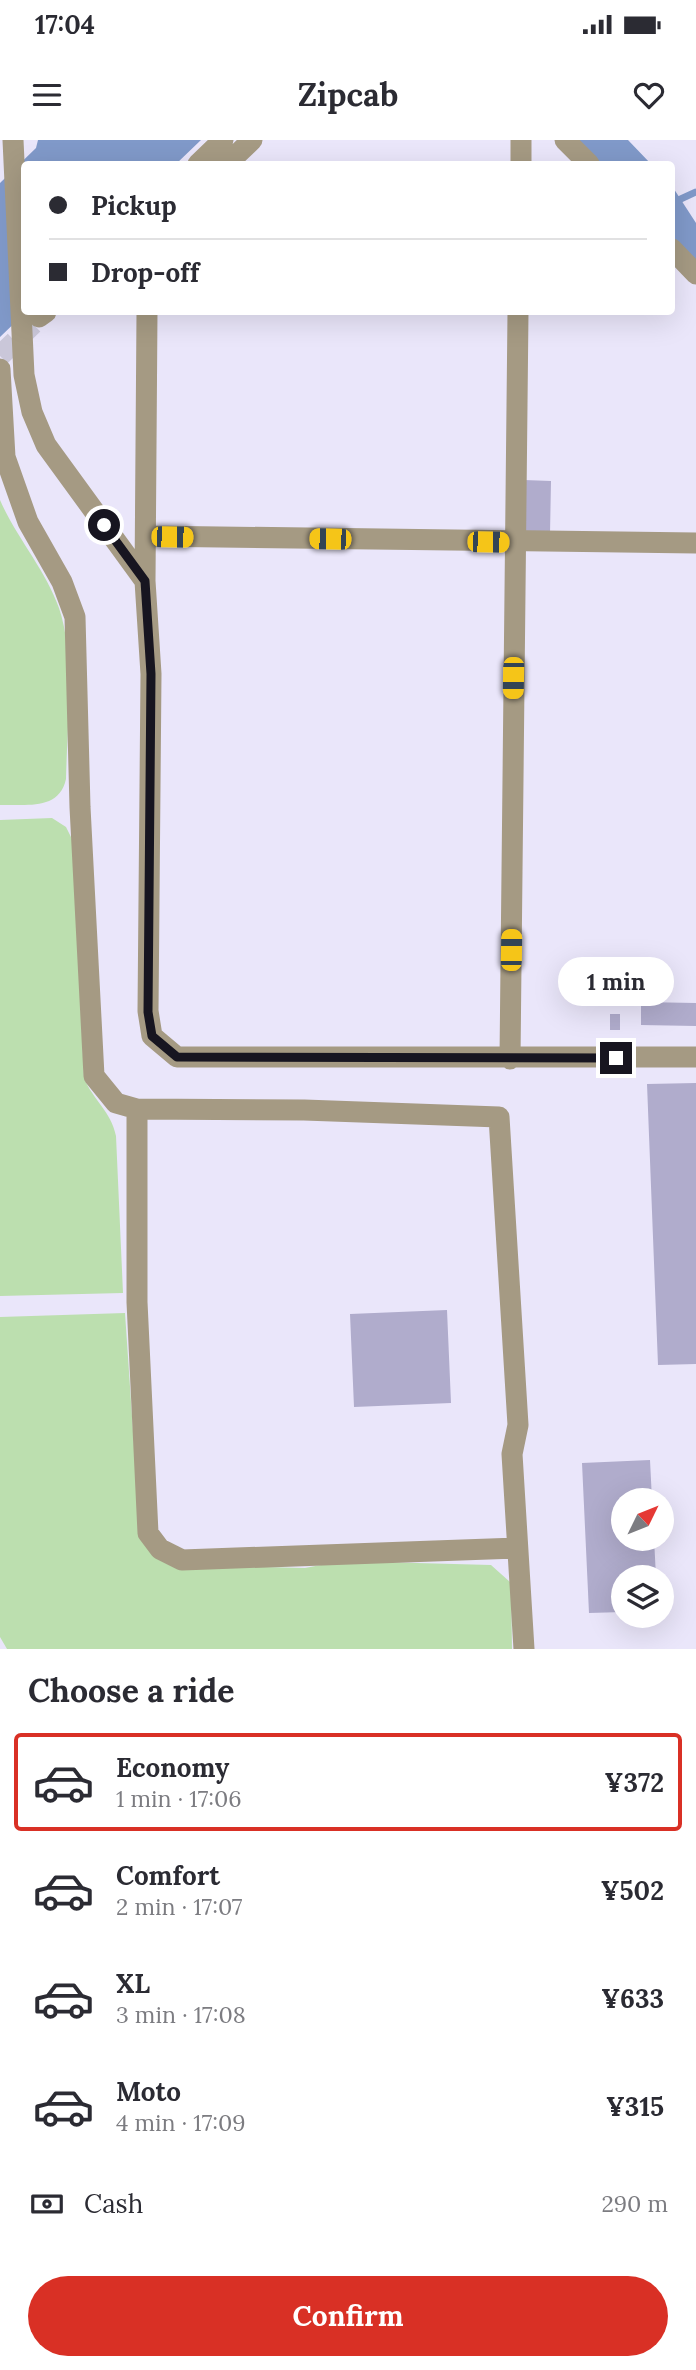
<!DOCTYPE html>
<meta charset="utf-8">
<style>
body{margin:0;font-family:Lora,serif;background:#f2f2f3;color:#2b2b33;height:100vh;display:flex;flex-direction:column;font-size:26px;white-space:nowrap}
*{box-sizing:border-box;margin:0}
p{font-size:23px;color:#7c7c81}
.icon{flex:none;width:38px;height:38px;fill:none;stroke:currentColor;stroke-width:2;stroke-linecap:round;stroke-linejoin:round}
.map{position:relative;height:1509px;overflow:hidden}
.panel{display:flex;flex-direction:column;background:#fff;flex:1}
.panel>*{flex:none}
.banner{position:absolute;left:21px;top:21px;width:654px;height:154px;border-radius:7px;box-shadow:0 7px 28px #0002;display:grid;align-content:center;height:154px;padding:0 28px;background:#fff}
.needle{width:46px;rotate:47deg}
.tools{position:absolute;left:611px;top:1348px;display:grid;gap:14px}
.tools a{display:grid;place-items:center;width:63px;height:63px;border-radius:50%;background:#fff;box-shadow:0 7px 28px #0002;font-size:35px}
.end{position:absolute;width:32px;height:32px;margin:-16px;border:9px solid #171520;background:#fff;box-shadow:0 0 0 4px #fff}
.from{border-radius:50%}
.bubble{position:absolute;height:49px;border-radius:24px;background:#fff;box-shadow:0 7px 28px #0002;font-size:23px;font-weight:700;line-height:49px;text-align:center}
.car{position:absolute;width:21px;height:42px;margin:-21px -10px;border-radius:9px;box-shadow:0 0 5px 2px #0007;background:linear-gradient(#f5c518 24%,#345 0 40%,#f5c518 0 76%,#345 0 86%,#f5c518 0)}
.banner b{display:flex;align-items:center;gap:24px;height:66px;font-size:26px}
.banner b+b{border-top:2px solid #e1e1e2}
.banner i{width:18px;height:18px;background:#2b2b33}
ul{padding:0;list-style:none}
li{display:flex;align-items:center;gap:21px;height:98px;margin:0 14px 10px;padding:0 14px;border:4px solid transparent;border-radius:7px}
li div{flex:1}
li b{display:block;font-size:26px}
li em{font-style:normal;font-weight:700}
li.active{border-color:#d93025}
li>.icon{width:63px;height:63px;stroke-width:1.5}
h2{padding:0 28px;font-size:32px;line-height:84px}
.pay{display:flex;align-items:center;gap:18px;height:77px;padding:0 28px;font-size:26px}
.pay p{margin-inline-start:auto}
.button{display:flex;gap:14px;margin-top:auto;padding:14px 28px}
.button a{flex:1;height:80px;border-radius:42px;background:#d93025;color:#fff;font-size:28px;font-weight:700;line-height:80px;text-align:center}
.status{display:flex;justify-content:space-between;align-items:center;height:49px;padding:0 35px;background:#fff;direction:ltr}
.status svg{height:19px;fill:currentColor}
header{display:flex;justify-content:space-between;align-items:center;height:91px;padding:0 28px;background:#fff;font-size:32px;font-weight:700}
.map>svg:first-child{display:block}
</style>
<div class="status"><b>17:04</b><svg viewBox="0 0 49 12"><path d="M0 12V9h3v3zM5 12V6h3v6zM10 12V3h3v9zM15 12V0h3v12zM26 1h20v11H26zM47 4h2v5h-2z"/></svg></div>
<header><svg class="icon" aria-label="menu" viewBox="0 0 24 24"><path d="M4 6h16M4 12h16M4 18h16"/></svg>Zipcab<svg class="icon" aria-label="heart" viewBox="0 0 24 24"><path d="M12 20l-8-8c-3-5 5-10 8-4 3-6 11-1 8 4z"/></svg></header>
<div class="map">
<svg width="696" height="1509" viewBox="0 0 696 1509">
<rect width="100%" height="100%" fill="#eae6fa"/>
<path fill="#bcdfaf" d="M0 360C16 397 45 429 59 468 75 514 67 590 66 639 59 671 26 664 0 665Z
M52 678 66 687 73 701 84 938C93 960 111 971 116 996L123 1153 0 1156V680Z
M125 1173 140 1394 179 1425 305 1428 342 1421 491 1425 511 1443 512 1509H7L0 1497V1177Z"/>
<path fill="#8099c9" d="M38 0H201L176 24H24L26 172 0 197V43L36 8Z
M573 0H628L651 24H597Z
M672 46 696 83V124L672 101Z"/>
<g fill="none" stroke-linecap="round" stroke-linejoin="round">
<path stroke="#8099c9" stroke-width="7" d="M672 63 696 52"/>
</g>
<path fill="#b0accc" d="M524 340 551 341 550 394H523Z
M641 862 696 863V886L641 885Z
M610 874H620V890H610Z
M696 943V1224L658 1225 647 944Z
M447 1170 451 1263 354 1267 350 1174Z
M650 1320 652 1360H623V1398H654L656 1437H623V1472L589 1473 582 1323Z"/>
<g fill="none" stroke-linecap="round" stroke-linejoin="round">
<path stroke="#cac7d9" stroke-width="21" stroke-dasharray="21 10" stroke-linecap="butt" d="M0 216 33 184"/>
<path stroke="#a59a83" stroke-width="21" d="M13 0 24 235 32 272 46 305 145 441 151 534 148 871 152 896 177 917H696
M565 0 589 24
M198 24 223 0
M227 24 252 0
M521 24V0
M672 109 696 134
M39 177 46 172
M0 229 5 317 28 382 62 442 75 477 80 667 94 936 116 963 137 969 304 970 499 977 518 1285 512 1314 524 1509
M146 396 696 403
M145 441 147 172
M510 919 518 172
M137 969V1162L148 1393 160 1409 182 1420 516 1408"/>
</g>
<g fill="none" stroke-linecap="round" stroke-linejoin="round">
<path stroke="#171520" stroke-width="9" d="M104 385 145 441 151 534 148 872 152 896 177 917 616 918"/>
</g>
</svg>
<div class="tools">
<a><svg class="needle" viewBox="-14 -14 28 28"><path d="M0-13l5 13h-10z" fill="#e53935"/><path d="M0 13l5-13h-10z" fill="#7c7c81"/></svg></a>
<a><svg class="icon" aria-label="layers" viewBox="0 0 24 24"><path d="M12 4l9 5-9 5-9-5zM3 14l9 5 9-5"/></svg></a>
</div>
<i class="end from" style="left:104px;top:385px"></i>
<i class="end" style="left:616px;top:918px"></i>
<div class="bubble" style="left:558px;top:817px;width:116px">1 min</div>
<i class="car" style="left:172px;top:397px;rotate:91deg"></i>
<i class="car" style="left:330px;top:399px;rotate:271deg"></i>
<i class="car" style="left:488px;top:402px;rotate:91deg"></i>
<i class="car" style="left:513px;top:538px;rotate:181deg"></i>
<i class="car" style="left:511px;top:810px;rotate:1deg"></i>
<div class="banner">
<b><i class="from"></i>Pickup</b>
<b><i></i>Drop-off</b>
</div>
</div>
<section class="panel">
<h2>Choose a ride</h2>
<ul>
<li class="active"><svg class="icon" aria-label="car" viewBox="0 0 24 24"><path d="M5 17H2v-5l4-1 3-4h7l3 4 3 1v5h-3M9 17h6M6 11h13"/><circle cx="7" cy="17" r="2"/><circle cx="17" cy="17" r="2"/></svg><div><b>Economy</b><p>1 min · 17:06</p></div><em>¥372</em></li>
<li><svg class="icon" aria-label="car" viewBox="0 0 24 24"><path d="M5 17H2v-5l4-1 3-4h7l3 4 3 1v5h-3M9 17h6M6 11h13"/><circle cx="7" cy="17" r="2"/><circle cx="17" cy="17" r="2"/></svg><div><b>Comfort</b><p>2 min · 17:07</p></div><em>¥502</em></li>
<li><svg class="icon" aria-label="car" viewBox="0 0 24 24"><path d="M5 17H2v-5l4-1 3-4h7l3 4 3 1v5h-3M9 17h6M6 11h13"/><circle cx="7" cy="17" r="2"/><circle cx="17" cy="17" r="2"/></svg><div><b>XL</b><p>3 min · 17:08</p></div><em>¥633</em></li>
<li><svg class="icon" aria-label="car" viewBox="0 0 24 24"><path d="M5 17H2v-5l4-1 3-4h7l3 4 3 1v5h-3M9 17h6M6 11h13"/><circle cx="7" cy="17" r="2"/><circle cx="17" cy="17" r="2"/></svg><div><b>Moto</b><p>4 min · 17:09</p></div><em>¥315</em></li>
</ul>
<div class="pay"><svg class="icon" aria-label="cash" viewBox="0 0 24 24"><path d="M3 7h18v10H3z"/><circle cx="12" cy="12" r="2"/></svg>Cash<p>290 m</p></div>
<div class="button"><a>Confirm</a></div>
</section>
